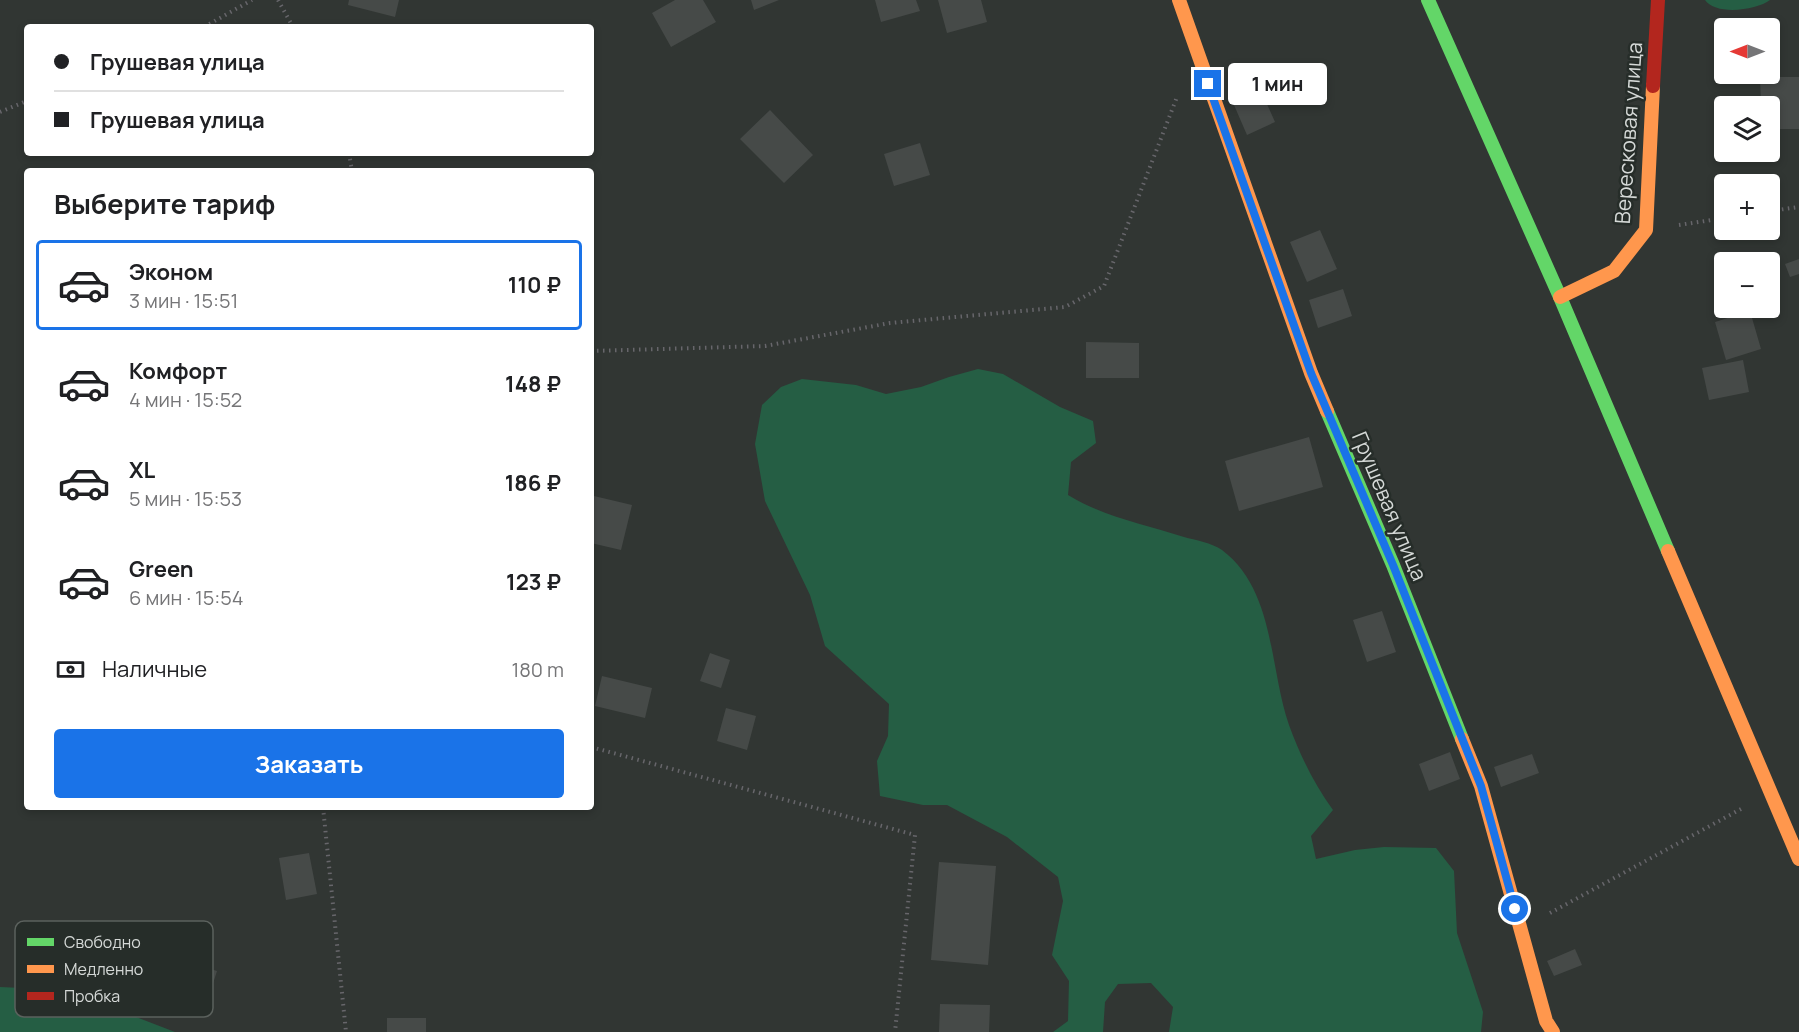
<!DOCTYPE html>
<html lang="ru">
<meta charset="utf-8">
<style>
body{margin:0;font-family:Manrope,sans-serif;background:#f2f2f2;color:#202124;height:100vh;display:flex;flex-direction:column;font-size:22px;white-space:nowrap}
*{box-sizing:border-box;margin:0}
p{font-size:20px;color:#757577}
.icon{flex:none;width:33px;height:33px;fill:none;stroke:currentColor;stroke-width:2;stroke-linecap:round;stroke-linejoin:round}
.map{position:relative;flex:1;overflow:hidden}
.side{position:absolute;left:24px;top:168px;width:570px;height:642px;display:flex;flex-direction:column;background:#fff;border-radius:6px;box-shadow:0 3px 9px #0003}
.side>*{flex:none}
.top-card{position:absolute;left:24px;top:24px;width:570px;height:132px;border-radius:6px;box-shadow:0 3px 9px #0003;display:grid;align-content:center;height:132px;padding:0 30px;background:#fff}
.needle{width:39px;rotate:270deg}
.tools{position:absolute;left:1714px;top:18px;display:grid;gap:12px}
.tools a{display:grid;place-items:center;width:66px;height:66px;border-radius:6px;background:#fff;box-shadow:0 3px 9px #0003;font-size:30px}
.end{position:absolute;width:27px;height:27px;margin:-14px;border:8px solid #1a73e8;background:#fff;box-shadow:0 0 0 3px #fff}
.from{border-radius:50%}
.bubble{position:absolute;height:42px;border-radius:6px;background:#fff;box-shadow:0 3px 9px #0003;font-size:20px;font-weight:700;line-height:42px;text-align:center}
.top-card b{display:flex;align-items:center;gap:21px;height:57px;font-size:22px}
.top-card b+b{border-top:2px solid #e0e0e0}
.top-card i{width:15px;height:15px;background:#202124}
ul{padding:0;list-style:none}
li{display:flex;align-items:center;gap:18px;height:90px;margin:0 12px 9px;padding:0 18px;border:3px solid transparent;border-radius:6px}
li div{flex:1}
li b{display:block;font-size:22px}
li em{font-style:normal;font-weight:700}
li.on{border-color:#1a73e8}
li>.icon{width:54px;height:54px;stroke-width:1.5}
h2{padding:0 30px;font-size:27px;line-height:72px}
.pay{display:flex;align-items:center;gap:15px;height:66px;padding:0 30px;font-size:22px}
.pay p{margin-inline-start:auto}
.primary-button{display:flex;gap:12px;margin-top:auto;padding:12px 30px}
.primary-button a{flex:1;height:69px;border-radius:6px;background:#1a73e8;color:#fff;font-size:24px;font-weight:700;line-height:69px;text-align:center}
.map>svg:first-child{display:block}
</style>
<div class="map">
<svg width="1799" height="1032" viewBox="0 0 1799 1032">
<rect width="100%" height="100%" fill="#313633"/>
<path fill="#255e44" d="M1705 0H1770C1757 10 1716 16 1705 0Z
M978 369 1003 374 1060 407 1093 421 1096 443 1071 462 1068 495C1104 517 1144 524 1184 537 1195 540 1212 543 1222 550 1275 590 1269 667 1289 725 1300 755 1314 784 1333 810L1311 836 1316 859 1355 850 1384 847 1436 848 1454 871 1457 933 1483 1012 1481 1032H1169L1173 1007 1151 983 1118 984 1105 1002 1103 1032H1053L1068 1021 1069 981 1052 955 1063 901 1058 877 1007 837 947 805H923L880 796 877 761 888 736 889 704 825 646 810 595 765 501 755 444 762 405 781 387 802 379 856 385 886 394 921 387 949 377Z
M0 987 66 990 175 1032H0Z"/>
<path fill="#464a48" d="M349 0H399L395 17 348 5Z
M675 0H703L716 22 671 47 652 13Z
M751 0H779L754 10Z
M875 0H916L920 11 881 22Z
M938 0H981L987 22 947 33Z
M1760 77H1799V129H1770V106H1761Z
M1262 93 1275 122 1247 135 1234 105Z
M770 110 813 155 784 183 740 139Z
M920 143 930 175 894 186 884 154Z
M1320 230 1337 269 1307 282 1290 242Z
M1799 259V274L1790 277 1785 264Z
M1343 289 1352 316 1318 328 1309 300Z
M1750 311 1761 349 1726 360 1715 322Z
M1086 342 1139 343V378H1086Z
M1743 360 1749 392 1709 400 1702 368Z
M1309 437 1323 487 1239 511 1225 461Z
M594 496 632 505 621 550 591 543V510Z
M1382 611 1396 652 1367 662 1353 620Z
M710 653 730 660 721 688 700 681Z
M602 676 652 688 645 718 595 706Z
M726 708 756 716 747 750 717 741Z
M1450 752 1460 779 1429 791 1419 764Z
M1532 754 1539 773 1501 787 1494 767Z
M309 853 317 894 286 900 279 858Z
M939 862 996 866 988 965 931 960Z
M1575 949 1582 965 1554 976 1547 961Z
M188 962 217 971 206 1005 178 996Z
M940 1004 990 1005 989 1032H939Z
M387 1018H426V1032H387Z"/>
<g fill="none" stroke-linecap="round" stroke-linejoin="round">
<path stroke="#67666b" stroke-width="4" stroke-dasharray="1.5 4.5" stroke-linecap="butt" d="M278 0 293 27
M204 27 252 0
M0 112 27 101
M349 153 352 171
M1770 211 1799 207
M1679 225 1725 218
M591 351 765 346 890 323 1065 307 1104 286 1177 97
M591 747 915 835 895 1032
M323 807 346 1032
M1550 913 1741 809"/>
<path stroke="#63d668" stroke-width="14" d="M1428 0 1560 297 1668 551
M1327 411 1393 565 1462 739"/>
<path stroke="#ff974d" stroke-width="14" d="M1179 0 1311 373 1327 411
M1560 297 1614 271 1646 230 1653 86
M1668 551 1799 859
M1462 739 1481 786 1546 1021 1553 1032"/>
<path stroke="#b3261e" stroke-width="14" d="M1653 86 1658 0"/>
</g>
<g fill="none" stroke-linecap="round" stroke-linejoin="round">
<path stroke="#1a73e8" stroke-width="8" d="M1208 84 1311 373 1393 565 1481 786 1515 909"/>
</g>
<g text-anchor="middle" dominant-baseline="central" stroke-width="5" stroke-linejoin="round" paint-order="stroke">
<g font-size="21" fill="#d5d9d7" stroke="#262d29">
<text transform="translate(1628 133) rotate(-86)">Вересковая улица</text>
<text transform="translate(1390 506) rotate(67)">Грушевая улица</text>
</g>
</g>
<rect x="15" y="921" width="198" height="96" rx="9" fill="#262d29" stroke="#5b615d" stroke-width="1.5"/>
<rect x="27" y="938" width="27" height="8" fill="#63d668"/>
<rect x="27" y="965" width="27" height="8" fill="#ff974d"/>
<rect x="27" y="992" width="27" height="8" fill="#b3261e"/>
<g font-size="16" fill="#d5d9d7">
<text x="64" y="948">Свободно</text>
<text x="64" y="975">Медленно</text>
<text x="64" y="1002">Пробка</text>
</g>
</svg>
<div class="tools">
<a><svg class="needle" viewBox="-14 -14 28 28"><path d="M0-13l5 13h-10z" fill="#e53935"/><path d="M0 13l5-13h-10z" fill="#757577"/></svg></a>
<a><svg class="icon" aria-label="layers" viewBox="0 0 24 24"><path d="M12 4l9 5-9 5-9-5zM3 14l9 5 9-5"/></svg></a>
<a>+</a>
<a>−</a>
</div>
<i class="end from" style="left:1515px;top:909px"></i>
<i class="end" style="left:1208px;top:84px"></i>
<div class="bubble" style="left:1228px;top:63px;width:99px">1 мин</div>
<div class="top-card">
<b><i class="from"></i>Грушевая улица</b>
<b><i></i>Грушевая улица</b>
</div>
<section class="side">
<h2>Выберите тариф</h2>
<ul>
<li class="on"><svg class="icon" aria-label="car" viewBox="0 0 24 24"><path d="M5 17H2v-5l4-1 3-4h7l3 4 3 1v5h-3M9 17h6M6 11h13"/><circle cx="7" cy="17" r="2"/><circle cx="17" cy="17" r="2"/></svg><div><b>Эконом</b><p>3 мин · 15:51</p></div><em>110 ₽</em></li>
<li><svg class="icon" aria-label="car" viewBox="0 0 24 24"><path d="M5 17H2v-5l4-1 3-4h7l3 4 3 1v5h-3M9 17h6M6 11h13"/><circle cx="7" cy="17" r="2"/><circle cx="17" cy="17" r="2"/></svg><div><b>Комфорт</b><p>4 мин · 15:52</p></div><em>148 ₽</em></li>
<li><svg class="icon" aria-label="car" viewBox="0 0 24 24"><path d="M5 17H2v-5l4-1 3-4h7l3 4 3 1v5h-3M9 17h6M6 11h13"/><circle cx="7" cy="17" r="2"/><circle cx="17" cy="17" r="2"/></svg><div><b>XL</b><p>5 мин · 15:53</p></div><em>186 ₽</em></li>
<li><svg class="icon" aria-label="car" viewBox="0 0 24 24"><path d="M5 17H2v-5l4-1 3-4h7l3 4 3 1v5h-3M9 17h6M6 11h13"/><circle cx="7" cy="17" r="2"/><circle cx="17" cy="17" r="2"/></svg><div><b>Green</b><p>6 мин · 15:54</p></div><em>123 ₽</em></li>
</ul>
<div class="pay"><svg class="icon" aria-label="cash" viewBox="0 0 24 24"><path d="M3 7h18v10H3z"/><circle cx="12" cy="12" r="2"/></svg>Наличные<p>180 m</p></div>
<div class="primary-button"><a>Заказать</a></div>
</section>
</div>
